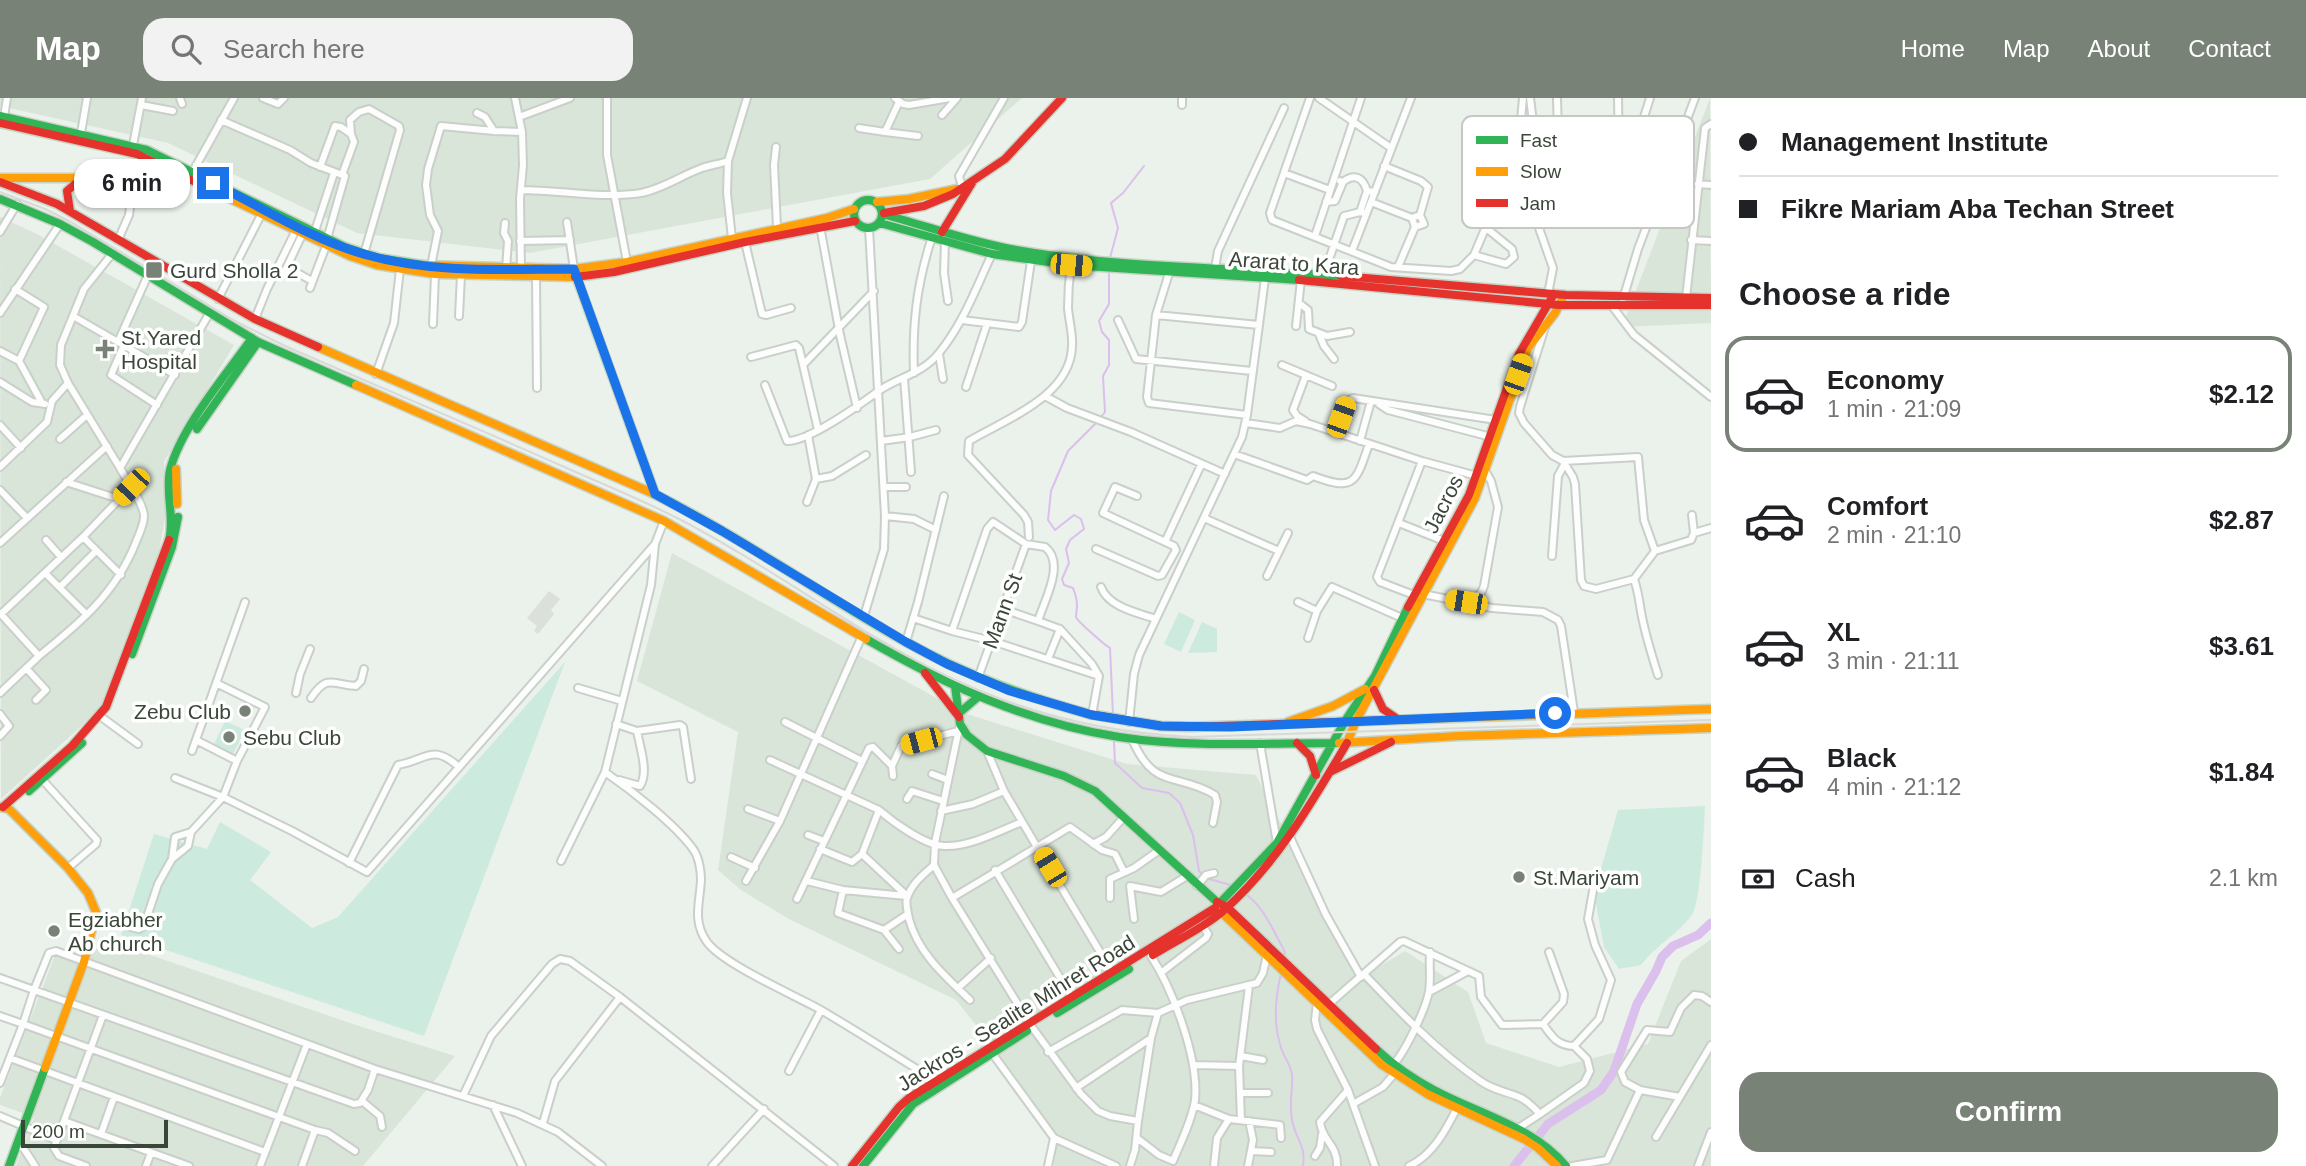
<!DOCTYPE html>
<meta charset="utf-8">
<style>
body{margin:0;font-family:Helvetica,sans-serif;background:#f2f2f2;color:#202124;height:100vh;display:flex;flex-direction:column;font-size:26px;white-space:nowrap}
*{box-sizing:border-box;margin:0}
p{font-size:23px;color:#757577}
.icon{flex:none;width:38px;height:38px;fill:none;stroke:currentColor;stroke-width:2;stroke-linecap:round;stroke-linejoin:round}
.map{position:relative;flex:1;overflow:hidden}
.side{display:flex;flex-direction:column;background:#fff;width:595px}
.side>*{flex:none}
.hud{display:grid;align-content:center;height:154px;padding:0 28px;background:#fff}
.scale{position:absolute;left:21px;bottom:18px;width:147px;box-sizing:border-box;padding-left:7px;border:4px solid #3a4637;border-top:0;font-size:19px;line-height:24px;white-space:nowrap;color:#3a4637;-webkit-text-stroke:5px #fff;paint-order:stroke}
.end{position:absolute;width:32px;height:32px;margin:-16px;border:9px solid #1a73e8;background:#fff;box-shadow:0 0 0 4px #fff}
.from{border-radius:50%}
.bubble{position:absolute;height:49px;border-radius:21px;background:#fff;box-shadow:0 2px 5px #0004;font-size:23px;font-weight:700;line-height:49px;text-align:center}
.car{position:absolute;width:21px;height:42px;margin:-21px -10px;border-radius:9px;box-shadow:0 0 5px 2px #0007;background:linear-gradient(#f5c518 24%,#345 0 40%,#f5c518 0 76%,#345 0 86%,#f5c518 0)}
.hud b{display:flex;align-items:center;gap:24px;height:66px;font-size:26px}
.hud b+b{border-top:2px solid #e0e0e0}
.hud i{width:18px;height:18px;background:#202124}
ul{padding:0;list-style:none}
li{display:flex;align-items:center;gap:21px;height:116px;margin:0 14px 10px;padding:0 14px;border:4px solid transparent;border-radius:21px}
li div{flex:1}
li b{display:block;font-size:26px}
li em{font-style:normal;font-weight:700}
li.current{border-color:#788276}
li>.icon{width:63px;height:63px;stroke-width:1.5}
h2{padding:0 28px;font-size:32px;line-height:84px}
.pay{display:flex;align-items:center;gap:18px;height:77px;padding:0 28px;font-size:26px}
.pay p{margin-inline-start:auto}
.action{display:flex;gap:14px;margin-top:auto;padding:14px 28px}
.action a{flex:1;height:80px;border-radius:21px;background:#788276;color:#fff;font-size:28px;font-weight:700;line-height:80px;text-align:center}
header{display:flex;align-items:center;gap:42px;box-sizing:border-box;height:98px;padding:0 35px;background:#788276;color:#fff}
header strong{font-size:33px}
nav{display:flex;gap:38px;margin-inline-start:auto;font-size:24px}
.search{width:490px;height:63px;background:#f2f2f2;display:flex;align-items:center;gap:18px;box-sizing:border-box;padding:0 24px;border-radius:21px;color:#757577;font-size:26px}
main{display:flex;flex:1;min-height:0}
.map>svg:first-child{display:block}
</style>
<header>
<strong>Map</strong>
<div class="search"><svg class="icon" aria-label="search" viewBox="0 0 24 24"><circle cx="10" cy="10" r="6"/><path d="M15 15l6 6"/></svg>Search here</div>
<nav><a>Home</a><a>Map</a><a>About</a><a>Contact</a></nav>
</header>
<main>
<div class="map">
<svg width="1711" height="1068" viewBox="0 0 1711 1068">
<rect width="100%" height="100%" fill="#ebf1eb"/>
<path fill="#dae5d9" d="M0 0H1022L930 81 530 155 357 135 168 45 0 8Z
M1710 0 1711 225 1622 229Z
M0 119 37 136 234 247 164 364 167 409 154 482 100 611 1 701Z
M672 455 964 615 1127 666 1256 677 1360 880 1405 853 1468 894 1486 945 1559 969 1648 946 1681 863 1711 841V1068H1054L1050 1036 994 958 991 946 956 902 789 821 741 792 718 772 738 634 637 583Z
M109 843 359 928 455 958 363 1068H16L34 1019 0 1007V1000L55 857 75 865Z"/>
<path fill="#cdeadf" d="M1179 514 1195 522 1181 554 1164 546Z
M1202 524 1217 531V554L1188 555Z
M565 564 424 938 121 837 154 736 207 751 220 724 271 754 250 782 312 830 338 819Z
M225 623 245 632 233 656 214 646Z
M1705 708C1704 728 1701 804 1692 817 1677 837 1656 847 1641 867L1619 871 1604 849 1594 795 1618 712Z"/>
<path fill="#dce0db" d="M549 493 560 501 551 512 554 516 538 536 534 533 537 528 527 520Z"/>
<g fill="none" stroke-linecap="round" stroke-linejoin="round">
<path stroke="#dbbfec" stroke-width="2" d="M1110 160 1118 130 1111 105 1123 95 1144 68
M1101 319 1105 314 1103 278 1109 267V242L1102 234 1099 223 1109 206V173
M1098 323 1068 353 1051 393 1048 422 1055 432 1074 417 1081 421 1084 431 1070 442 1066 451 1069 465 1062 481 1064 487 1073 490C1075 495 1077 502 1077 507 1077 510 1076 517 1076 519 1077 523 1106 548 1110 550L1113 617
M1114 643 1115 665 1142 690 1169 695 1180 705 1193 737 1199 773 1206 780 1234 788
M1244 795C1263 807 1274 834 1285 854L1284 859
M1281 875C1276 897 1273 924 1280 946 1282 957 1291 966 1292 977 1293 993 1288 1009 1293 1026 1297 1043 1306 1048 1303 1068"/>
<path stroke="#dbbfec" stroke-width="9" d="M1514 1068 1548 1026 1601 992 1614 973 1637 906 1656 873 1662 859 1673 848 1698 837 1711 825"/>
<g stroke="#c9cfc9" stroke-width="10">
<path id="street" d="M180 0 182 6
M263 0 278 6 284 0
M515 0 522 34 523 67 520 101 521 171
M607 0V57L627 164
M895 0 903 6 909 7 950 0
M1310 0 1270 115 1272 122 1391 169 1451 173 1460 171 1474 157 1503 88 1519 43 1523 0
M1319 0 1391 50
M1530 0 1538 64 1539 130 1553 170 1548 196
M1618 0 1619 59 1624 77
M1650 0 1621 92 1626 99 1653 110
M899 4 885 34 918 38
M141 7 173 13
M1182 7V0
M477 15 485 19 494 33
M942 17 957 0
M4 19 7 0
M519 19 570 0
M221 22 290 52 311 65 345 78 327 141
M859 30 885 34
M81 35 87 0
M133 47 142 0
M776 49 774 67 777 129
M1537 58C1553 59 1566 70 1583 69L1586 66 1598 31 1617 30
M1542 58 1558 36 1557 0
M1384 68 1421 83 1428 89 1420 117
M320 69 335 28 341 29 351 36
M192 75 234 0
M1284 75 1330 92
M342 77 354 44 351 36 350 22 359 14 369 11 399 28 400 32 364 156
M1343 84C1354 75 1363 79 1367 93L1375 94
M1698 86 1711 87
M962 89 959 78 1004 0
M521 92C561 92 601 101 641 95 663 91 682 77 702 70 710 67 720 66 728 63
M1326 104 1335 103 1343 84 1340 83
M1371 104 1412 120 1420 117 1424 126 1415 129 1412 120
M1364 115 1360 114 1367 93
M567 124 574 171
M505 125 504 135 508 143 506 171
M820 128 840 237 857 310
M0 134 17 106
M314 136 334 75
M1315 138 1361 0
M732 140 727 95 728 63 747 0
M118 142 129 117 134 80
M1691 142 1711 143
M520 143 570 142
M945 143 944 175 948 203
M745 144 762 216 766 217 791 210
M1352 153 1411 0
M1474 157 1506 166 1514 159 1512 151 1485 129
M431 168 438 133 430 117 426 87 428 71 441 28 494 33 522 34
M287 169 312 183
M1398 169 1415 129
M1215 170 1218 153 1284 10
M148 177 118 244 175 277
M283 177 302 137
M536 179 537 290
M1323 179 1344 118 1360 114
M310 190 326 148
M15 191 44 209 19 263 42 305
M1686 200 1705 30 1711 26
M218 201 261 117
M1623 201 1638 151 1695 0
M1299 205 1308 212 1309 231 1327 238 1350 234
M1612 208 1634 237 1711 299
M0 215 60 126
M1156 217 1259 227 1247 317 1149 305 1147 299 1156 217 1170 172
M73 218 118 244
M459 218 461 177
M255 221 267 191 297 130
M962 222 1019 229 1022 224 1031 163
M1118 222 1136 261 1252 273
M433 226 435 176
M1259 227 1265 180
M1296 228 1301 182
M1545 229 1520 309 1519 315 1524 325 1552 357 1563 363 1638 359 1644 422 1655 453 1634 481C1639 496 1639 504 1642 519 1646 539 1652 558 1658 577
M1319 236 1324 248 1334 261
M124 247 111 277 157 307
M0 253 19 263
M939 256 943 281
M751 259 796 247 799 250 803 267
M1282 267 1332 288
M914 275C912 226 917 185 932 139
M376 276 394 225 400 171
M904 280 911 374
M0 284 32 304 45 306
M68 285 120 370 209 216
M765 287 787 343C809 344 862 305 880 292 900 279 923 275 939 255 963 226 976 190 992 156
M966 289 987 226
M1045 298 1067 310 1131 334 1225 376
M1379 306 1388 312 1491 339
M1305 323 1297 318 1293 312 1306 277
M1246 325 1280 330 1296 323 1310 326 1422 363 1477 378
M0 327 21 350
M818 332 803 267 874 193
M1335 334 1347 303 1353 300 1496 322
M60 341 87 317
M881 343 910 339 936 332
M1360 343 1371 303
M1234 356 1307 382 1313 378C1355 394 1356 384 1369 346
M1563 363 1573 379 1575 386 1581 482 1584 488 1596 491 1634 481
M0 369 47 324 52 303 68 285 60 267 61 247 84 191 112 156
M816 381 832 378 866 357
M66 384 119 401
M884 389H906
M0 392 27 420
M807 404 816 381 808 337
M885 418 914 421 936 432
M1204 420 1279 453
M1399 425 1444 443
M1694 435 1711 430
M83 439 121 477
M1029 439 1028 424 1024 417 968 357 969 343C1006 321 1071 298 1072 248 1073 236 1069 223 1068 210 1068 196 1069 181 1071 167
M46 442 61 459
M1165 444 1201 367
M0 445 107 348
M655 446 651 487 605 674C631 692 675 726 693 751 699 759 701 773 701 782 700 804 692 823 707 844 723 866 794 897 821 912 860 935 897 959 935 982
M1096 451 1158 478 1162 477 1176 452 1174 448 1103 415 1115 389 1137 398
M1655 453 1691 442 1694 435 1692 417
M1552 458 1558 378 1564 367
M45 475 86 516
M1267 478 1288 435
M60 489 96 453
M1101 489C1108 509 1138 515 1156 521
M1423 496 1492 510 1543 514 1558 522 1561 528 1574 614
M1414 497 1380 484 1377 479 1422 363
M1298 504 1317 513 1332 489 1402 520
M1467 504 1481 495 1484 488 1498 409 1491 383 1486 374
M1003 511 1038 523
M0 515 39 558 0 595
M1 516 83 439 131 389
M864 518 884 451 885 418 869 130
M913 520 952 533
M1060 531 1092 566 1099 578
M1308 540 1317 513
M906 544 918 504 944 398
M39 558C80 525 116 495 136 444 139 436 144 427 144 418 144 406 126 381 120 370
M1048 561 1060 531 1038 523C1044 503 1066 465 1045 449L1026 446 993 424 987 431 952 533 992 543 1099 578 1092 617
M26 570 46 592 36 602
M978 580 1026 446
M216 585 265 609 237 663 223 699 292 733 367 774 655 446 664 423
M578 590 622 603
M296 595 300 576 310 551
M311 600C328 575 332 587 356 588L361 583 364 571
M0 616 9 628 0 638
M104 621 138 646
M785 624 862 663
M1129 624 1134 576 1139 557 1242 339 1247 317
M616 626 637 633 680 627 683 629 691 681
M960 626 935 745 934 767 952 800 1032 929 1081 996 1098 1013 1110 1018 1138 1023 1151 940 1076 990
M1132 641C1154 693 1177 674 1215 697L1217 704 1213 725
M196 642 237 663
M1260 645 1277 745
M192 653 245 504
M770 662 879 712 862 756 907 798
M932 676 948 682
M39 678 97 742 96 746 68 770
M893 678 892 668 901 648 958 633
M619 682 640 688C649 674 640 650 637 633
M907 701 912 693 943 703
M748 711 780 723
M879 712C894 725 926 748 945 748 970 749 999 733 1022 724
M941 713 973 706 1004 693
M808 737 824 743
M1290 739 1326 817 1361 879
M1093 746 1106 739 1124 719
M820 751 852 764 862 756
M731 759 755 770
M172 761 188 748 191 734
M561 763 605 674
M349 765 398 667C427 662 432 645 459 669
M934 767C924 776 912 785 907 800 905 806 908 814 909 821 918 855 945 878 970 902
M995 772 1071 898
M746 783 780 723 862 538
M807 783 843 792 906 798
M1197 788 1206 777 1214 775
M843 792 838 815 884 832 899 851
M952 800 1037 749 1004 693 987 653
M1110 800V781L1134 770 1158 753
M797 801 869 650 873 649 892 668
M96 820 139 831 144 828 158 786 172 761 175 739 191 734 223 699 175 680
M1134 821 1130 788 1161 794 1187 778
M884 832 908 816
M1112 874 1037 749 1070 729 1102 752 1115 756 1124 774
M1162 874 1206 840 1208 836 1202 827
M1364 876C1400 914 1436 952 1479 982 1492 992 1505 993 1519 999 1527 1002 1534 1010 1540 1016L1584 985 1590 973 1587 961 1574 948 1599 921 1611 882 1595 847 1588 821 1594 787
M0 880 34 892 49 855 56 853 375 971 517 1015 558 1034 602 1068
M958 890 991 860
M1429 894 1468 873
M1317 905 1315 922 1317 931 1348 992 1375 1068
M1329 906 1400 844 1404 843 1479 878 1481 899 1502 927 1543 926 1563 904 1564 896 1549 854
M0 918 23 926 0 985
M1543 926C1552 939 1558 948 1574 948
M1151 940 1158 915
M1048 954 1122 912 1158 915 1187 902 1257 885 1263 875 1267 857
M992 955 1054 1040 1048 1068
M1241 958 1263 962
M10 960 265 1054
M1193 967 1239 968
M1393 967C1405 954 1426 911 1429 893 1431 881 1429 867 1430 854
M789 973 821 912
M1640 992 1680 999
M1240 995H1268
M463 998 491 938 552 866 560 861 570 863 620 899
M362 1003 380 1018 382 1029
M1353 1006 1383 989 1394 976
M493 1007 522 1068
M1194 1007 1229 1021
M0 1018 56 1042
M1241 1022 1239 968 1249 888
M64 1023 189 1068
M543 1025 555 983 620 899 834 1068
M1517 1031 1540 1016
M315 1032 328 1035 355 1053
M101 1036 114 999
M1656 1039 1711 947
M1054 1040 1116 1068
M1137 1040 1159 1057 1173 1063C1181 1044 1192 1022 1195 1002 1199 961 1173 892 1151 858
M18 1047 24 1051 35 1068
M1251 1053 1271 1054
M1315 1058 1320 1050 1322 1036
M86 1068 59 1058 54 1050 103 917
M146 1068 151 1055
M260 1068 307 946
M302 1068 315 1032 23 926 34 892 354 1006 360 1005 368 992 375 971
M712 1068 764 1011
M1130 1068 1135 1052 1138 1023
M1214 1068 1217 1040 1229 1021 1280 1027 1281 1040
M1248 1068 1253 1042 1249 1023
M1337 1068C1338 1047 1322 1043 1320 1024L1348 992
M1409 1068C1432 1058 1446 1032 1457 1010
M1572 1068 1607 1062 1640 992 1625 984 1621 974 1647 932 1670 934 1681 910 1694 897 1702 898 1711 904
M1698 1068 1711 1034"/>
</g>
<g stroke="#c6d3c5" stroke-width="11">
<path id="fast" d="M0 18 147 52 345 149 379 160 423 167
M0 101 60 126 93 144 258 244 356 287
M854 116a14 14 0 1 1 28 0a14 14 0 1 1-28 0Z
M882 116C927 128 970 144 1016 152 1124 171 1233 169 1341 178
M880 125 992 156 1071 167 1299 182
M575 175 655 396
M197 331 258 244
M652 395C740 438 820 496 906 544 965 577 1024 598 1089 616
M169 442C175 419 165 395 170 372 181 329 226 277 252 240
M866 541C946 587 1028 625 1119 639 1191 650 1266 645 1339 645
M132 556 172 449 178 419
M955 588 960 626 967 637 987 653 1064 678 1095 693 1217 804
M958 616 978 599
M29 693 82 645
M1215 810 1277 745 1345 623 1375 578 1408 509
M1057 915 1129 871
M1376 951C1394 968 1413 981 1434 992 1479 1016 1532 1028 1566 1068
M9 1068 45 970
M863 1068 913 1006 1027 933"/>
</g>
<g stroke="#c6d3c5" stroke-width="11">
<path id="slow" d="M0 80H134L182 76
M210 91 350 158 377 167 435 176 575 179
M877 104 909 101 957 91
M423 167 574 171 627 164 827 120 854 111
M318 249 652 395
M356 287 664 423 866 541
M176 371 177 406
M1422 621 1711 611
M1288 624 1333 608 1365 591
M1339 645 1459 638 1711 630
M1347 645 1356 623 1475 400 1528 250 1555 215 1564 197
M1 709 9 711 68 770 88 795 96 814 84 864 45 970
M1219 812 1382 967 1427 996 1524 1041 1538 1050 1557 1068"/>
</g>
<g stroke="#c6d3c5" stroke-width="11">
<path id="jam" d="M0 25 137 56 210 91
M0 84 57 106 255 221 318 249
M70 113 67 93 82 80
M884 115 924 108 953 96 1005 61 1062 0
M942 134 972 85
M1341 178 1566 197 1711 200
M575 179 614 174 745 144 855 123
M1299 182 1559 207H1711
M1408 509 1469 397 1519 256 1554 196
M925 575 959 619
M1374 592 1383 611 1396 620
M1089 616 1161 628 1188 629 1422 621
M1297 645 1310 658 1316 677
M1330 674 1391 644
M3 709 72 648 106 609 169 442
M1217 804 1227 809 1376 951
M1153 857C1175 843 1202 831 1222 814 1276 767 1311 706 1347 645
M852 1068 899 1009 909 1000 1215 810"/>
</g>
<use href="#street" stroke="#fcfdfc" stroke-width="6"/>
<use href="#fast" stroke="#30b455" stroke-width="8"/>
<use href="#slow" stroke="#ff9f0a" stroke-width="8"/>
<use href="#jam" stroke="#e5322d" stroke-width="8"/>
<path stroke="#d8d9d8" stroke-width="2" d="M0 94 45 111 71 124 233 222 285 248C377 288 470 327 562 368 600 385 640 401 677 420 771 468 856 535 951 580 1027 616 1108 635 1191 639L1711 622"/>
</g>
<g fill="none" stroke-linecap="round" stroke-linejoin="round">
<path stroke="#1a73e8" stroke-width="9" d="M213 85C263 110 313 142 367 157 434 176 505 171 574 171L655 396 722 433 906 544 947 566 1010 593 1092 617 1161 628 1231 629 1555 615"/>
</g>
<g fill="#788276" stroke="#fff" stroke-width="2.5">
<rect x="145" y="163" width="18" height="18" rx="3.5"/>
<path d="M101.5 240.5h7v7h7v7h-7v7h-7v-7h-7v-7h7z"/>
<circle cx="245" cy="613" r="7"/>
<circle cx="229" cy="639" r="7"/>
<circle cx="1519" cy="779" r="7"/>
<circle cx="54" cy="833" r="7"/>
</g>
<g text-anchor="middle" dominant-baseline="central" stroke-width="7" stroke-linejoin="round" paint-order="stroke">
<g font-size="21" fill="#3a4637" stroke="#fff">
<text transform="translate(1294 165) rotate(4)">Ararat to Kara</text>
<text transform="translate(1443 406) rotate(-63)">Jacros</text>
<text transform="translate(1002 513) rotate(-70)">Mann St</text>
<text transform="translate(1016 915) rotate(-32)">Jackros - Sealite Mihret Road</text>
</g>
<g font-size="21" fill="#3a4637" stroke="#fff" text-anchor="start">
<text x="170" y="172">Gurd Sholla 2</text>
<text x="121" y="239">St.Yared<tspan x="121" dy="24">Hospital</tspan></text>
<text x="231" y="613" text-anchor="end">Zebu Club</text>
<text x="243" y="639">Sebu Club</text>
<text x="1533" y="779">St.Mariyam</text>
<text x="68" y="821">Egziabher<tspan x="68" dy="24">Ab church</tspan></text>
</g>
</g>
<rect x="1462" y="18" width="232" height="112" rx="10" fill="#fff" stroke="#c4c8c3" stroke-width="2"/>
<rect x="1476" y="38" width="32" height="8" fill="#30b455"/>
<rect x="1476" y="69" width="32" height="9" fill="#ff9f0a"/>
<rect x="1476" y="101" width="32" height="8" fill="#e5322d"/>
<g font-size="19" fill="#3a4637">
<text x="1520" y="49">Fast</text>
<text x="1520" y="80">Slow</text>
<text x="1520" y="112">Jam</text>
</g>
</svg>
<div class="scale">200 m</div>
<i class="end from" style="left:1555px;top:615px"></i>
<i class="end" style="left:213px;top:85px"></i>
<div class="bubble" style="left:74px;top:61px;width:116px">6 min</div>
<i class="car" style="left:1071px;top:167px;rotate:95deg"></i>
<i class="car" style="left:1518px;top:276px;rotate:19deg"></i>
<i class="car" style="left:1341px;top:319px;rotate:20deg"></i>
<i class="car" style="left:131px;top:389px;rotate:224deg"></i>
<i class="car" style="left:1466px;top:504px;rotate:279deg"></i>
<i class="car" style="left:921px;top:643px;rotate:255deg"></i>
<i class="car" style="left:1050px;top:769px;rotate:329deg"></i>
</div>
<section class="side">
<div class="hud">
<b><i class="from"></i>Management Institute</b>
<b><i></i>Fikre Mariam Aba Techan Street</b>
</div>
<h2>Choose a ride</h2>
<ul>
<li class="current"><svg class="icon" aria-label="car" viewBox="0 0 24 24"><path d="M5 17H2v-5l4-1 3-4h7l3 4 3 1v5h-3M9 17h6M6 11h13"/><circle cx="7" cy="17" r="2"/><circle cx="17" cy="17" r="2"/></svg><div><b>Economy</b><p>1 min · 21:09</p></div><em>$2.12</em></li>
<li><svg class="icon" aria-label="car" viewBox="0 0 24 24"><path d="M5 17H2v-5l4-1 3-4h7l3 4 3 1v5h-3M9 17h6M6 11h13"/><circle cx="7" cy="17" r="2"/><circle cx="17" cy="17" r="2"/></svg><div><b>Comfort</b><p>2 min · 21:10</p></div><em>$2.87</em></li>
<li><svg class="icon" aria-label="car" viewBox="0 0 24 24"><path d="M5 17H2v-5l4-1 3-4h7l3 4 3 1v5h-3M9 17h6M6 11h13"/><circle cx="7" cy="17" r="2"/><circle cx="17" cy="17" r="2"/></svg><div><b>XL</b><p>3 min · 21:11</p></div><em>$3.61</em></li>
<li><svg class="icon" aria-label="car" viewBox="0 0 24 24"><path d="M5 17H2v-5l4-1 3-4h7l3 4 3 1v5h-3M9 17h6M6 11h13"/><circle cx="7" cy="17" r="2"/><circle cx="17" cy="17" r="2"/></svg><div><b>Black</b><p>4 min · 21:12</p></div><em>$1.84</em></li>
</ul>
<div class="pay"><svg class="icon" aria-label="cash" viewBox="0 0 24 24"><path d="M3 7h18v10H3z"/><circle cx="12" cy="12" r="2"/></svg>Cash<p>2.1 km</p></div>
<div class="action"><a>Confirm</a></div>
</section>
</main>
